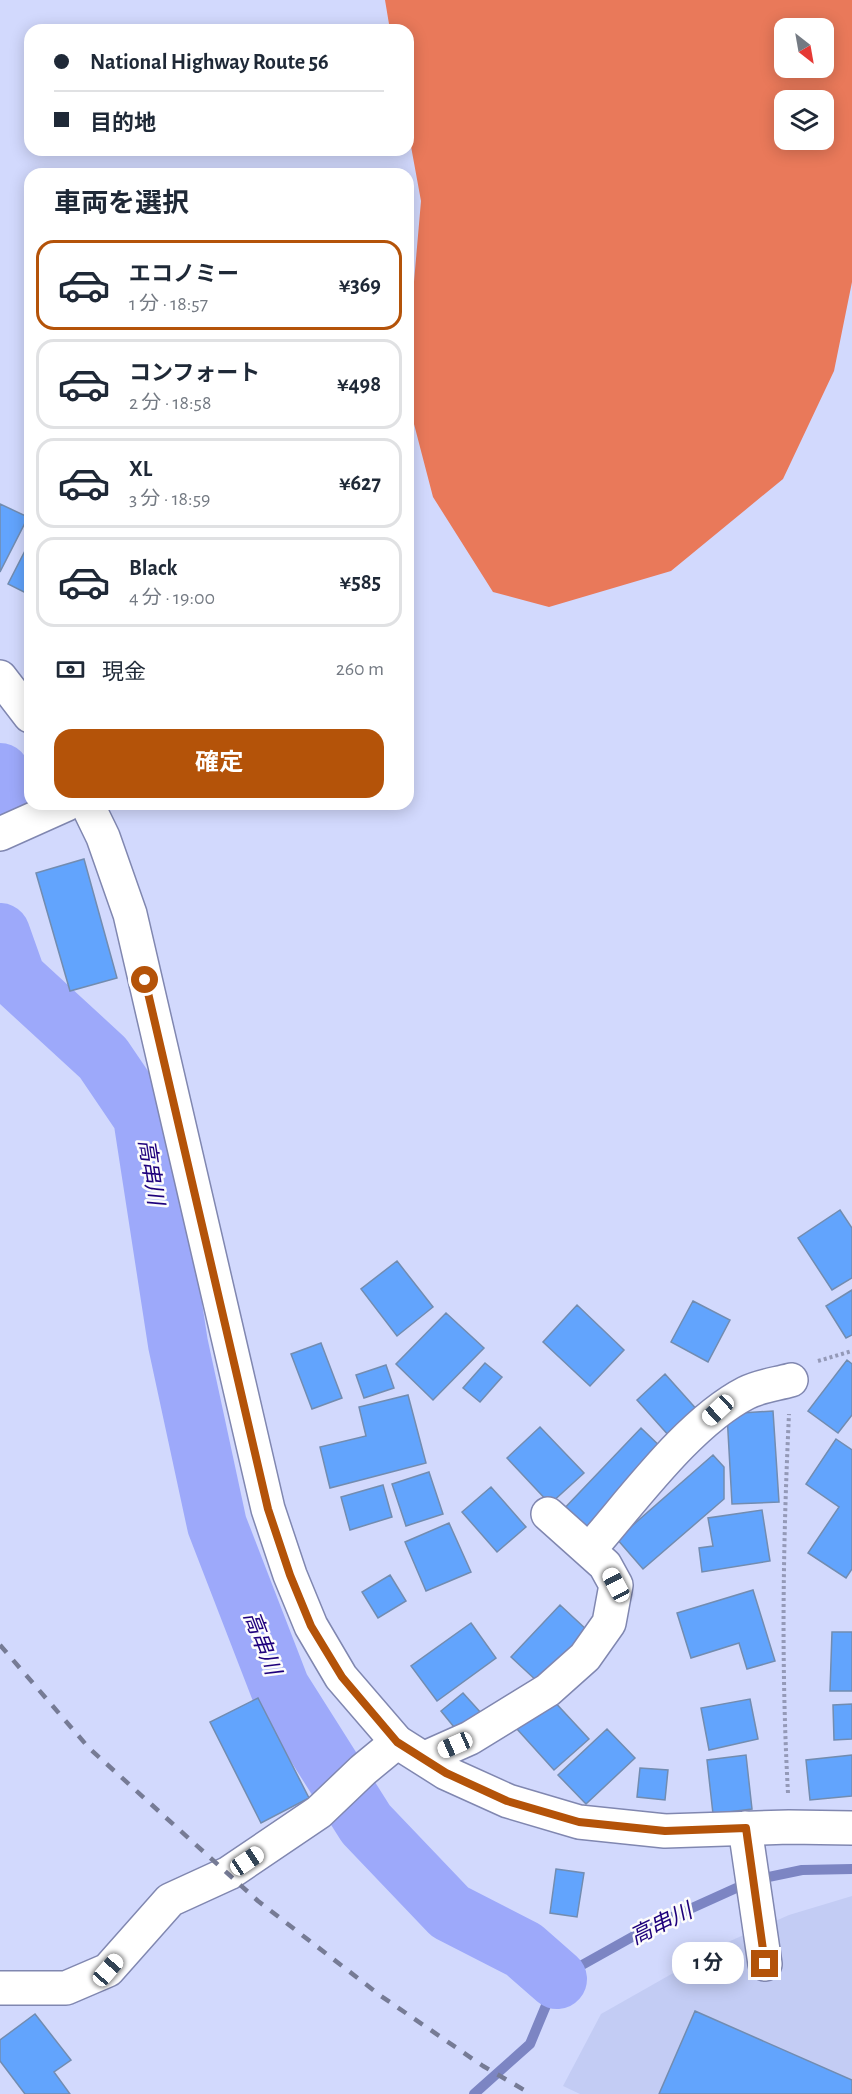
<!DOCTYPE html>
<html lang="ja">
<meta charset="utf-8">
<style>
body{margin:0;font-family:"Alegreya Sans","Noto Sans JP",sans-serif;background:#f2f2f3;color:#1f2937;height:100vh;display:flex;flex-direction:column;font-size:22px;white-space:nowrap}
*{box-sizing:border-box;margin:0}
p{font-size:20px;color:#747a83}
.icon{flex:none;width:33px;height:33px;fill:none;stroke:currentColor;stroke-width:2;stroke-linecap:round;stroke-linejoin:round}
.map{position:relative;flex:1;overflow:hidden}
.details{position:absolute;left:24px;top:168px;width:390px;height:642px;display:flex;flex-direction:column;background:#fff;border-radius:18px;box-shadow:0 3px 15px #0003}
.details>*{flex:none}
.banner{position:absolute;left:24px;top:24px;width:390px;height:132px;border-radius:18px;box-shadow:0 3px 15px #0003;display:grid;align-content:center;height:132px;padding:0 30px;background:#fff}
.needle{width:39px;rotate:149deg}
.fabs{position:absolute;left:774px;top:18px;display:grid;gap:12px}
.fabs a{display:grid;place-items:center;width:60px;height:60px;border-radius:12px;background:#fff;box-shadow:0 3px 15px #0003;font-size:30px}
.end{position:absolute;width:27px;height:27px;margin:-14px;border:8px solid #b45309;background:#fff;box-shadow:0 0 0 3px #fff}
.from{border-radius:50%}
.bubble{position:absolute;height:42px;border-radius:18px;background:#fff;box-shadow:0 3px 15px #0003;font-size:20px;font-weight:700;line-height:42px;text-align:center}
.car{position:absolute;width:18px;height:36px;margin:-18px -9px;border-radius:8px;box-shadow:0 0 4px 2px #0007;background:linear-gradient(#fff 24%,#345 0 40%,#fff 0 76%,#345 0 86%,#fff 0)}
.banner b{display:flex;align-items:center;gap:21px;height:57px;font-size:22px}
.banner b+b{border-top:2px solid #e0e1e3}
.banner i{width:15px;height:15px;background:#1f2937}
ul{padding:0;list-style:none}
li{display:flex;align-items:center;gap:18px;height:90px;margin:0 12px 9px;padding:0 18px;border:3px solid #e0e1e3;border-radius:18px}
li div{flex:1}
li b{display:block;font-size:22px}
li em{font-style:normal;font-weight:700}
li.current{border-color:#b45309}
li>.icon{width:54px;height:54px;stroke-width:1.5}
h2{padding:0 30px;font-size:27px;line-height:72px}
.pay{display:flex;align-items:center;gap:15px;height:66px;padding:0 30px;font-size:22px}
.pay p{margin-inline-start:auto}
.action{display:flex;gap:12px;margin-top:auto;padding:12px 30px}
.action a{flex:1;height:69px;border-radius:18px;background:#b45309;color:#fff;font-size:24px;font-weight:700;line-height:69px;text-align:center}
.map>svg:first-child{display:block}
</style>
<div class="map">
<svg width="852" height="2094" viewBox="0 0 852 2094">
<rect width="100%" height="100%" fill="#d2d9fd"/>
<path fill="#c3ccf4" d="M852 1896V2094H580L563 2086 601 2014 728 1942 789 1915Z"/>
<path fill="#e9795a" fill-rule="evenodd" d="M385 0H852V282L834 371 783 479 671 571 549 607 493 592 433 497 408 401V351L421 201 408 130V30H390ZM784 28H824V68H784ZM784 100H824V140H784Z"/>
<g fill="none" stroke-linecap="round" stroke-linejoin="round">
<path stroke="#7c85c3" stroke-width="10" d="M474 2094 530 2044 557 1979 650 1927 754 1880 802 1870 852 1869"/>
<path stroke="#9da9fa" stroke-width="60" d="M0 773V792
M0 933 16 978 103 1058 143 1117 178 1344 217 1525 280 1688 366 1824 450 1912 524 1950 557 1979"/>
</g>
<path fill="#62a4fd" stroke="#728cb0" stroke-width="1.5" d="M0 504 28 517 0 572Z
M30 541V595L8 584Z
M84 859 117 978 70 991 36 873Z
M840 1210 852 1228V1278L832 1290 798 1238Z
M397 1261 433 1307 397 1336 361 1289Z
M852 1290V1335L846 1338 826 1306Z
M693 1301 730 1320 708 1362 671 1342Z
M577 1305 624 1350 590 1386 543 1342Z
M446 1313 484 1348 433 1400 396 1364Z
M321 1343 342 1398 312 1409 291 1354Z
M847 1360 852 1364V1415L838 1433 808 1411Z
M485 1363 502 1377 480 1402 463 1388Z
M386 1365 394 1388 364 1398 356 1375Z
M665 1374 699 1412 670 1437 637 1400Z
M408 1395 426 1463 330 1488 320 1447 366 1436 359 1407Z
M773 1411 779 1502 732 1504 727 1414Z
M540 1427 584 1473 550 1504 507 1458Z
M641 1428 665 1451 585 1536 560 1513Z
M836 1439 852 1450V1569L846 1578 808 1553 839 1507 806 1484Z
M713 1455 724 1467V1499L643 1569 617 1539Z
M429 1472 443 1514 406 1526 392 1484Z
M383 1485 392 1517 350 1530 341 1497Z
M491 1487 526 1527 497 1552 462 1512Z
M762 1510 770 1561 702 1572 699 1548 713 1546 708 1518Z
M449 1523 471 1572 426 1591 405 1542Z
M390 1575 406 1601 378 1618 362 1592Z
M753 1590 775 1661 747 1669 739 1643 691 1658 677 1613Z
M560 1605 588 1631 539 1683 511 1657Z
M471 1623 496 1658 437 1701 411 1666Z
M832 1632H852V1691H830Z
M463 1693 481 1713 458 1732 441 1711Z
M258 1698 309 1798 261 1823 210 1722Z
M551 1698 589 1739 554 1770 517 1729Z
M750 1699 758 1739 709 1750 701 1708Z
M852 1704V1739L834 1740 833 1705Z
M607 1729 635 1758 586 1804 558 1775Z
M746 1755 752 1809 713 1814 707 1760Z
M852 1755V1796L810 1800 806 1760Z
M640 1768 668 1770 665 1800 637 1797Z
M556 1869 584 1873 577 1917 550 1913Z
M695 2011 852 2080V2094H659Z
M35 2014 71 2060 54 2072 70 2094H25L0 2061V2040Z"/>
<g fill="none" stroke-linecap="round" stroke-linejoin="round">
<g stroke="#8087b0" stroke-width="36">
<path id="minor" d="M0 834 67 804
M589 1550C633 1500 688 1423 746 1393 759 1386 777 1384 791 1380
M425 1758 470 1738 548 1690 585 1657 609 1623 616 1585 605 1565 548 1514
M745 1828 765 1964
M0 1988H66L108 1970 170 1900 229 1873 319 1812 363 1770 397 1742"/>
</g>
<g stroke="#8087b0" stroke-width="36">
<path id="highway" d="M0 677 30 716
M87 804 103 837 130 914 268 1509 290 1575 311 1626 341 1677 397 1742 446 1773 508 1801 579 1822 665 1831 789 1827 852 1828"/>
</g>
<path stroke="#9499b7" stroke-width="4" stroke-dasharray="3 3" stroke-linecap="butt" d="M818 1361 852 1351
M788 1793C781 1667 783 1541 789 1414"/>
<use href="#minor" stroke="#fff" stroke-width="33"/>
<use href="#highway" stroke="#fff" stroke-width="33"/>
<path stroke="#767b95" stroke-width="4.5" stroke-dasharray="10 10" stroke-linecap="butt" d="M0 1645 89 1748 258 1901 381 1996 483 2066 531 2094"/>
</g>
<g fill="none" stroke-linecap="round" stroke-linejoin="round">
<path stroke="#b45309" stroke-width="8" d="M145 980 268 1509 290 1575 311 1626 342 1677 397 1742 446 1773 507 1801 579 1822 665 1831 746 1828 765 1964"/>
</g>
<g text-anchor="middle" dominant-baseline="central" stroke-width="5" stroke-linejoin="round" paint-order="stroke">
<g font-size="22" font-style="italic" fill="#1e007c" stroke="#fcfcfc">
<text transform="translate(151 1172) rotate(81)">高串川</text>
<text transform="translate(262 1643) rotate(69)">高串川</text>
<text transform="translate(661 1924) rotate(-26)">高串川</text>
</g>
</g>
</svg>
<div class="fabs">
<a><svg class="needle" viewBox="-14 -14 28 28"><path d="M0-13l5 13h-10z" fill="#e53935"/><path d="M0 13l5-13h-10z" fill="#747a83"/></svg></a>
<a><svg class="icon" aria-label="layers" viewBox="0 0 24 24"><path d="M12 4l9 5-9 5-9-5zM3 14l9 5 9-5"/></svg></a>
</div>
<i class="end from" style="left:145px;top:980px"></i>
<i class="end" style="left:765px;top:1964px"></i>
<div class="bubble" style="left:672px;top:1942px;width:72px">1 分</div>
<i class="car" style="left:718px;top:1410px;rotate:227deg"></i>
<i class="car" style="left:616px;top:1585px;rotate:332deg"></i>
<i class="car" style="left:455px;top:1745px;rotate:246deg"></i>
<i class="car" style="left:247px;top:1861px;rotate:56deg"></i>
<i class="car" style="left:108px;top:1970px;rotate:41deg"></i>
<div class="banner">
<b><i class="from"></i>National Highway Route 56</b>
<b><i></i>目的地</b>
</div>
<section class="details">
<h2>車両を選択</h2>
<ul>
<li class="current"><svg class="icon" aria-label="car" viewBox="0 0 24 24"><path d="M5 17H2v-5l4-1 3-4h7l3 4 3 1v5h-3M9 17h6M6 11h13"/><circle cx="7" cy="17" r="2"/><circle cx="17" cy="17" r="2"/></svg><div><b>エコノミー</b><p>1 分 · 18:57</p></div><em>¥369</em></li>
<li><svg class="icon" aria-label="car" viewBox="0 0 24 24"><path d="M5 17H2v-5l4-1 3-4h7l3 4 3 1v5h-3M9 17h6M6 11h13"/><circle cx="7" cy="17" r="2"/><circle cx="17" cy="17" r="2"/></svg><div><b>コンフォート</b><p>2 分 · 18:58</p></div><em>¥498</em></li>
<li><svg class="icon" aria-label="car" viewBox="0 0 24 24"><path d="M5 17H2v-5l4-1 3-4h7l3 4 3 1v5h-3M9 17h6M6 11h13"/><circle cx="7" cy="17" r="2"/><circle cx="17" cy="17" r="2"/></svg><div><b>XL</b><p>3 分 · 18:59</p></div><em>¥627</em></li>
<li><svg class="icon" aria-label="car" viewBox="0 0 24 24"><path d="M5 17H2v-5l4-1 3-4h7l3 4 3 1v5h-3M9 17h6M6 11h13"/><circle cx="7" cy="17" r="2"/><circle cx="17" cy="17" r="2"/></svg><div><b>Black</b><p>4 分 · 19:00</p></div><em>¥585</em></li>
</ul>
<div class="pay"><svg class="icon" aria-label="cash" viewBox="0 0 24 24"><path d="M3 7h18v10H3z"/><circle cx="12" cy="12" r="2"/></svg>現金<p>260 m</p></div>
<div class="action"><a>確定</a></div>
</section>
</div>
